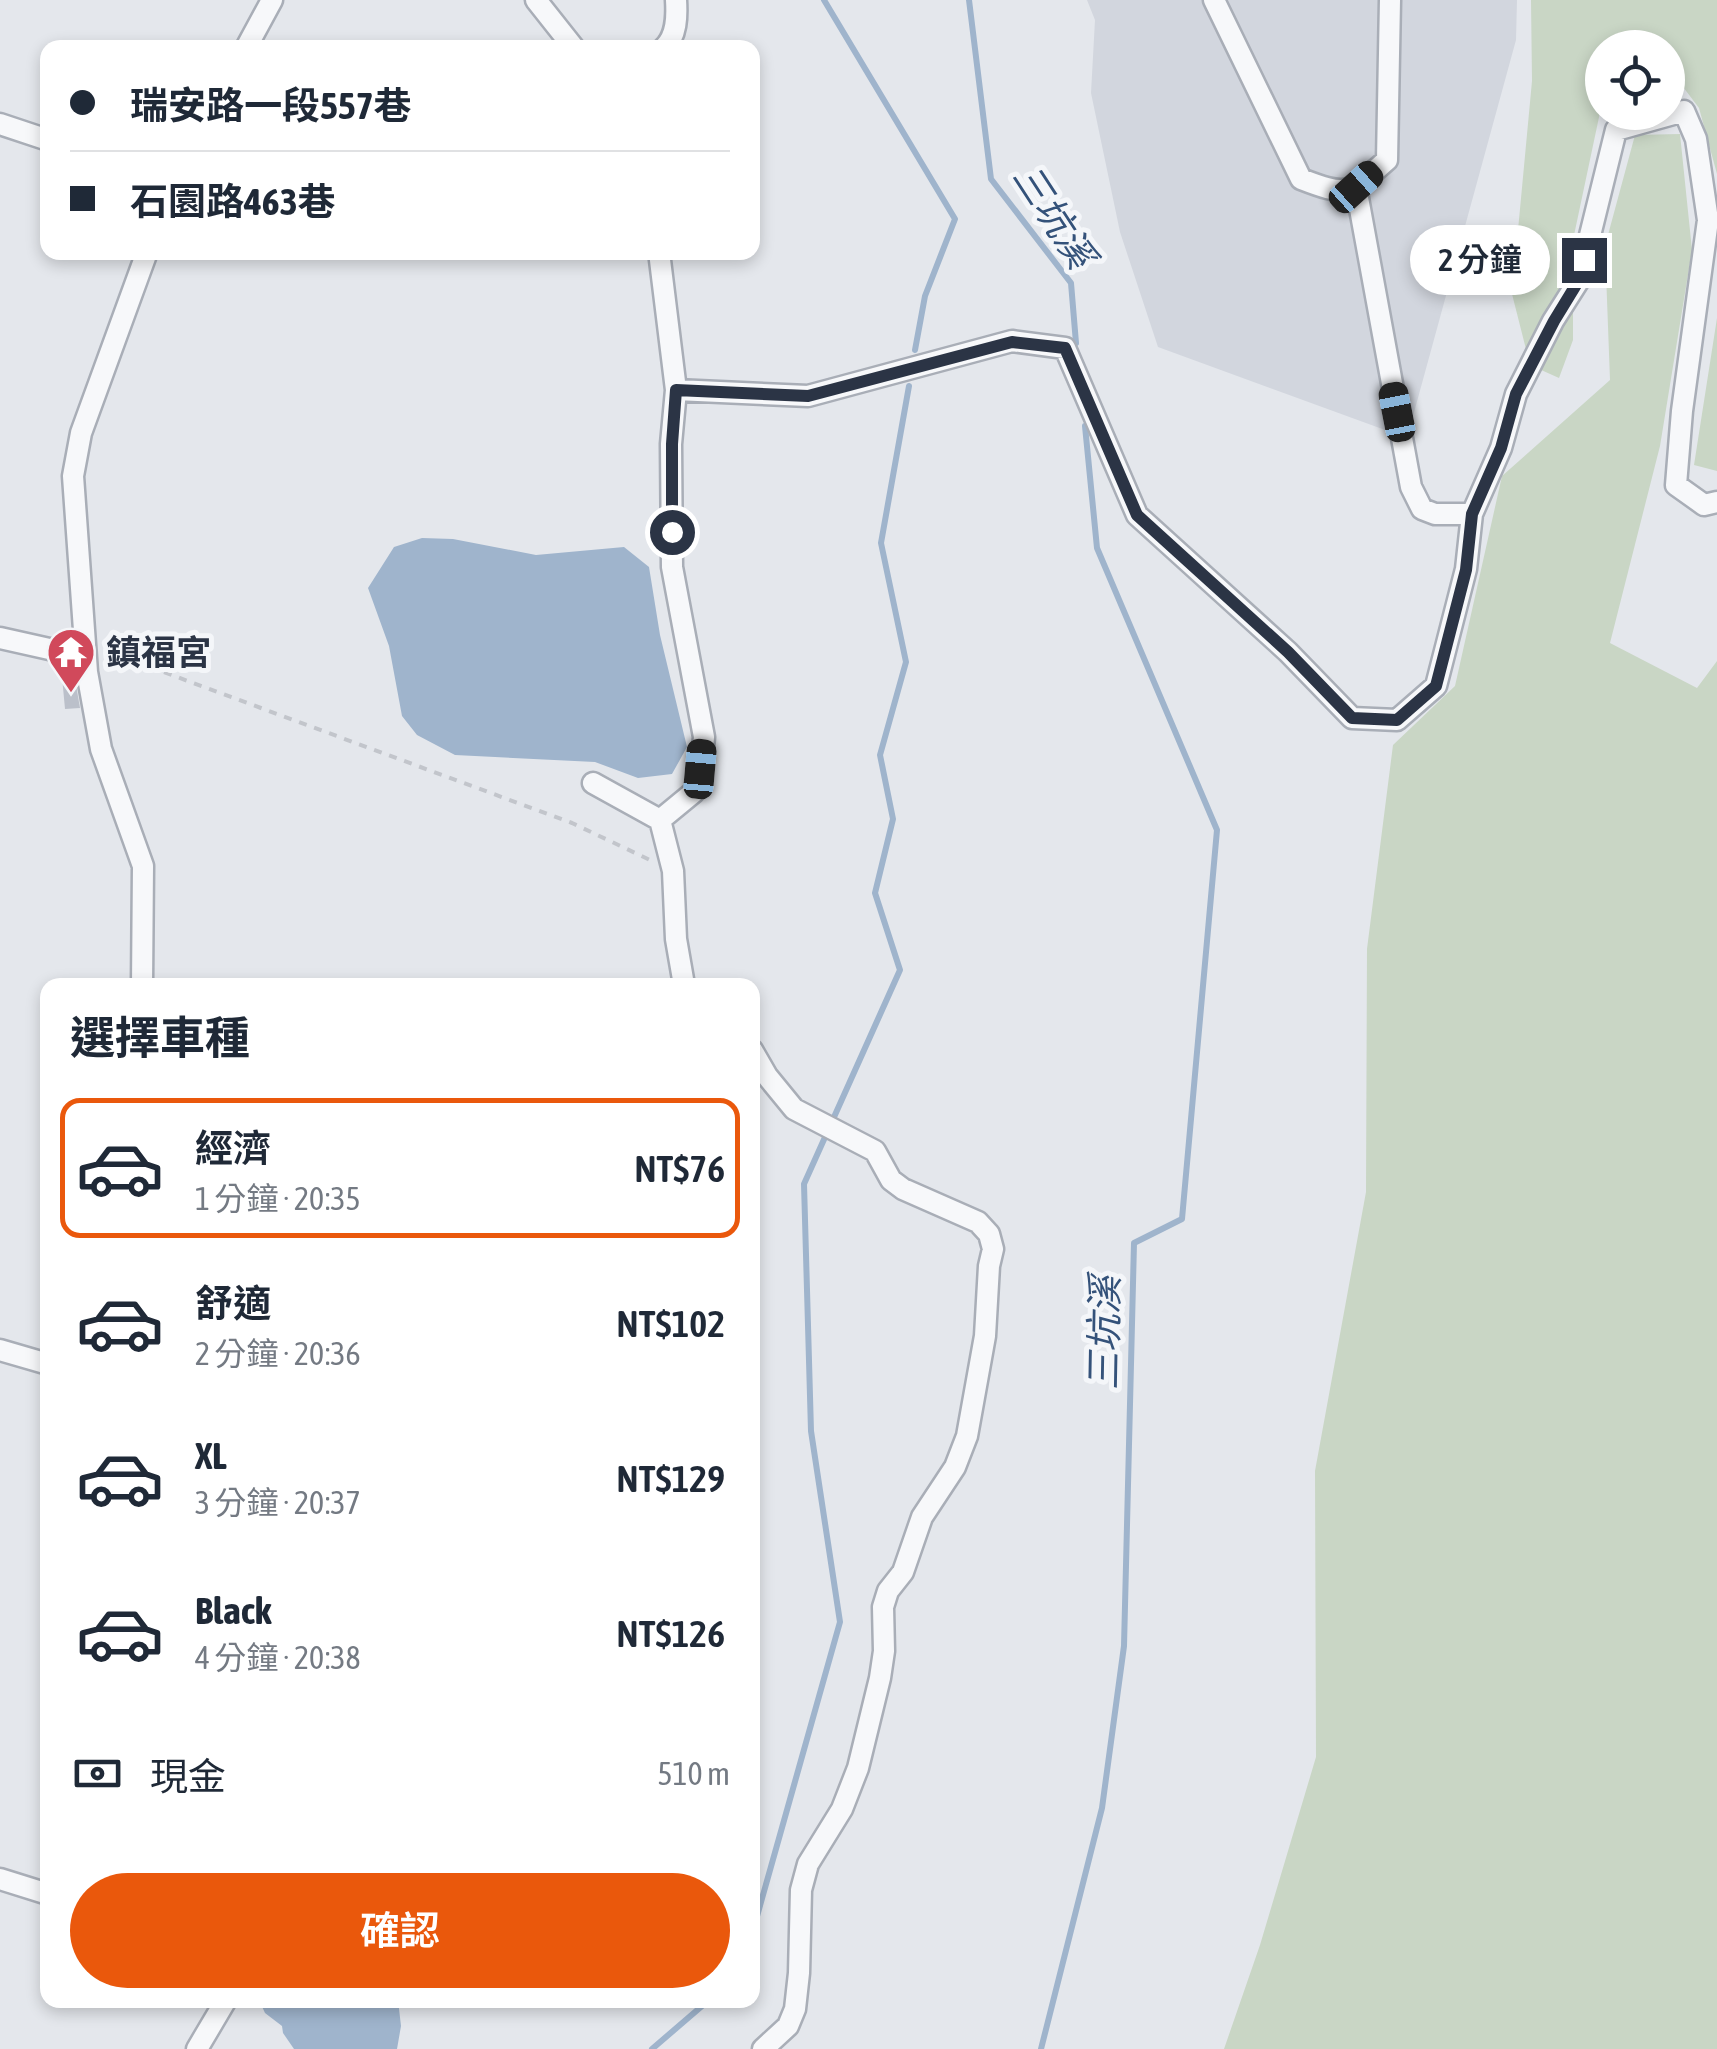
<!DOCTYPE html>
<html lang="zh-TW">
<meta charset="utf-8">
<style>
body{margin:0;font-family:"Asap Condensed","Noto Sans TC",sans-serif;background:#f6f6f7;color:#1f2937;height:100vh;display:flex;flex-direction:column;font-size:38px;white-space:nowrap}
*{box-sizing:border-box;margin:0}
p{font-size:32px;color:#747a83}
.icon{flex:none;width:55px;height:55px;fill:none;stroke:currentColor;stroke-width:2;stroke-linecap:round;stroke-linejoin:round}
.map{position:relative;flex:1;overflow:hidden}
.drawer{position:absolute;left:40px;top:978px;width:720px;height:1030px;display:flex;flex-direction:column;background:#fff;border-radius:20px;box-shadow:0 5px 15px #0003}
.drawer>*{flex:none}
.banner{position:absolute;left:40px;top:40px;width:720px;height:220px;border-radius:20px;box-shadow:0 5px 15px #0003;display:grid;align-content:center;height:220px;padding:0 30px;background:#fff}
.controls{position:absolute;left:1585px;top:30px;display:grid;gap:20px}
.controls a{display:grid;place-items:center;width:100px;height:100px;border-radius:50%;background:#fff;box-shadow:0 5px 15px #0003;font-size:50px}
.end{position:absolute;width:45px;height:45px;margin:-22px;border:12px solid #2b3445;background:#fff;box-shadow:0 0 0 5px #fff}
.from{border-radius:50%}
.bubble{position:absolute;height:70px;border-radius:35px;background:#fff;box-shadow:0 5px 15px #0003;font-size:32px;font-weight:600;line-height:70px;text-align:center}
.car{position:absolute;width:30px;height:60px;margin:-30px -15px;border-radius:12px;box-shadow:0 0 8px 2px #0007;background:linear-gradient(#222 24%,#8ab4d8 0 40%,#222 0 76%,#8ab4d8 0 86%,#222 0)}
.banner b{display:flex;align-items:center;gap:35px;height:95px;font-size:38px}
.banner b+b{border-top:2px solid #e0e1e3}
.banner i{width:25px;height:25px;background:#1f2937}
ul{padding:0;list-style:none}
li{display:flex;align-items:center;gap:30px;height:140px;margin:0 20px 15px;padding:0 10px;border:5px solid transparent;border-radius:20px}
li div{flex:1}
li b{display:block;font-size:38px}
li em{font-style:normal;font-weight:600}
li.current{border-color:#ea580c}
li>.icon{width:90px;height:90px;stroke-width:1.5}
h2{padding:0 30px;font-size:45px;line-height:120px}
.pay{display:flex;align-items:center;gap:25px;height:110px;padding:0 30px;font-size:38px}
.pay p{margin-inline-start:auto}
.button{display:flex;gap:20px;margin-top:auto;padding:20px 30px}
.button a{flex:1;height:115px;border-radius:60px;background:#ea580c;color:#fff;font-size:40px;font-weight:600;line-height:115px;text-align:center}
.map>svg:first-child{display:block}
</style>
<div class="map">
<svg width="1717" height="2049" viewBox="0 0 1717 2049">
<rect width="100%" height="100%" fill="#e4e7ec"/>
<path fill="#d2d6de" d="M1087 0H1517L1516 40 1407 438 1158 347 1120 232 1091 93 1095 20Z"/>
<path fill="#c9d6c5" d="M1531 0H1717V174L1699 108 1668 67V48H1602V103L1573 240V340L1559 378 1530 365 1512 294 1532 81Z
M1680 134 1692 250 1660 446 1610 643 1697 688 1717 661V2049H1224L1260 1945 1316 1757 1315 1471 1366 1192 1367 949 1393 745 1455 686 1502 476 1610 380 1605 246 1635 135Z
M1717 318V471L1694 465Z"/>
<path fill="#9fb4cc" d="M422 538 453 539 536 555 624 547 649 567 660 635 687 747 672 774 638 778 595 762 455 755 417 735 402 716 389 646 368 588 394 547Z
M259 2000H398L401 2026 397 2049H294L283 2033 282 2026 265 2013Z"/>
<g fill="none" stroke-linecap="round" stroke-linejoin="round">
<path stroke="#9fb4cc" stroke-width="6" d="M824 0 955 219 925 296 915 350
M969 0 991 179 1071 283 1076 343
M752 1934 840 1622 811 1431 804 1184 900 970 875 893 893 819 880 755 906 662 881 543 909 386
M652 2049 709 2000
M1041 2049 1102 1808 1124 1646 1134 1243 1182 1219 1217 830 1097 548 1085 426"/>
</g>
<path fill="#bbc0ca" d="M61 666 73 668 80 708 65 709Z"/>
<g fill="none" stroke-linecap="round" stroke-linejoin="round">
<g stroke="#a9aeb7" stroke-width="25">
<path id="minor" d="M536 0 574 48
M1214 0 1301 179C1350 198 1349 193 1387 160L1390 0
M246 48 272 0
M664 48C677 36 677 16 676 0
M0 124 48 140
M1356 187 1411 487 1422 509 1435 514H1472
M659 252 676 390 671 444 672 567 704 737 701 769 694 792 660 820 673 871 676 939 684 985
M676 390 808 396 1012 341 1065 348 1137 515 1288 652 1352 718 1397 720 1436 686 1466 569 1472 514 1501 448 1516 394 1553 321 1579 280 1616 130 1684 111 1696 139 1708 220 1682 411 1676 485 1704 505 1717 502
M0 638 85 657
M593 783 660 820
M142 985 143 866 101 749 87 672 73 476 81 433 147 252
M752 1050 767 1076 794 1109 875 1151 891 1180 903 1189 978 1222 989 1234 993 1249 989 1266 985 1336 967 1436 955 1467 922 1517 903 1572 888 1591 883 1607 884 1651 880 1678 858 1768 842 1809 808 1864 801 1890 799 1973 795 2009 788 2026 763 2049
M0 1350 48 1364
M0 1879 48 1894
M197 2049 226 2000"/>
</g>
<path stroke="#c2c5cb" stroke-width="4" stroke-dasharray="8 8" stroke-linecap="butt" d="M104 650 572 823 650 860"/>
<use href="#minor" stroke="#f7f8fa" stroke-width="20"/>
</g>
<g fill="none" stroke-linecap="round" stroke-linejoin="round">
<path stroke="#2b3445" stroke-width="12" d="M672 532V444L676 390 808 396 1012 342 1065 348 1137 515 1288 652 1352 718 1397 720 1436 686 1466 570 1472 514 1501 448 1516 394 1554 321 1579 280 1584 260"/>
</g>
<defs>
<g id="temple-pin" transform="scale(2.5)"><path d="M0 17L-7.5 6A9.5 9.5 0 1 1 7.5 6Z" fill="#d1495b" stroke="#f4f6f9"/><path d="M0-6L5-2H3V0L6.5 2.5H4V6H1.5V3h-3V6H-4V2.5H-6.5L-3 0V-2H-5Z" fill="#fff"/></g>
</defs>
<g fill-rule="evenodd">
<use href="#temple-pin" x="71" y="652"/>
</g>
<g text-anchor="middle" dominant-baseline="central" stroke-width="10" stroke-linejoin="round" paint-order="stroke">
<g font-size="35" font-weight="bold" fill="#2b3445" stroke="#f4f6f9" text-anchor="start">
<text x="106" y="652">鎮福宮</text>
</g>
<g font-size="38" font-style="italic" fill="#34527a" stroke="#f4f6f9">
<text transform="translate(1054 216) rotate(57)">三坑溪</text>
<text transform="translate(1104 1333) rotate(-89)">三坑溪</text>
</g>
</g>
</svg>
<div class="controls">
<a><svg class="icon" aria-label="locate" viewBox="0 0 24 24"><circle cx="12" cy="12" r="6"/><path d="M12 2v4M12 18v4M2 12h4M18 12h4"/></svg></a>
</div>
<i class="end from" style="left:672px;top:532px"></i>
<i class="end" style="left:1584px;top:260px"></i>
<div class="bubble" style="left:1410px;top:225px;width:140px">2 分鐘</div>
<i class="car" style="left:1356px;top:187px;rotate:48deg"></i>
<i class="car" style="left:1397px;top:412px;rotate:349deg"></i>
<i class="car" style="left:700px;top:769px;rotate:5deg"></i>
<div class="banner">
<b><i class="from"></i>瑞安路一段557巷</b>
<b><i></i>石園路463巷</b>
</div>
<section class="drawer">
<h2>選擇車種</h2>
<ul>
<li class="current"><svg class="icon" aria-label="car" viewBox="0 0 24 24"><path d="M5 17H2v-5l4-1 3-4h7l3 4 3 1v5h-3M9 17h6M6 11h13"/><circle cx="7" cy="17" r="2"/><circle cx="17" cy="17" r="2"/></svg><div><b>經濟</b><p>1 分鐘 · 20:35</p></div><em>NT$76</em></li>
<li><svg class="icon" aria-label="car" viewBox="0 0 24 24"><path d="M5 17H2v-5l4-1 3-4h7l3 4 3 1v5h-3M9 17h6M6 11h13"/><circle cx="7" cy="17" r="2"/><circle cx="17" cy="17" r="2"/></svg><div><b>舒適</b><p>2 分鐘 · 20:36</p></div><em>NT$102</em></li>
<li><svg class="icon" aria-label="car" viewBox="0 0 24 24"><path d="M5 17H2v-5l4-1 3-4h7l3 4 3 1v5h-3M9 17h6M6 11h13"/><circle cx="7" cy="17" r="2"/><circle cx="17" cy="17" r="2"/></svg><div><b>XL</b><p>3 分鐘 · 20:37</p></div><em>NT$129</em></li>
<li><svg class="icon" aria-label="car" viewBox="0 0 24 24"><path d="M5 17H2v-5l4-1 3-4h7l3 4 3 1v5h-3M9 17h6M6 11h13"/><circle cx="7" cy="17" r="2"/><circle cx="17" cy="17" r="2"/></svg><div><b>Black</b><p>4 分鐘 · 20:38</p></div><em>NT$126</em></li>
</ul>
<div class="pay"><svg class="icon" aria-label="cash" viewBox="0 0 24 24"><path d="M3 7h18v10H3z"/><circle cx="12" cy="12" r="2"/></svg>現金<p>510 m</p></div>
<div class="button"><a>確認</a></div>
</section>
</div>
